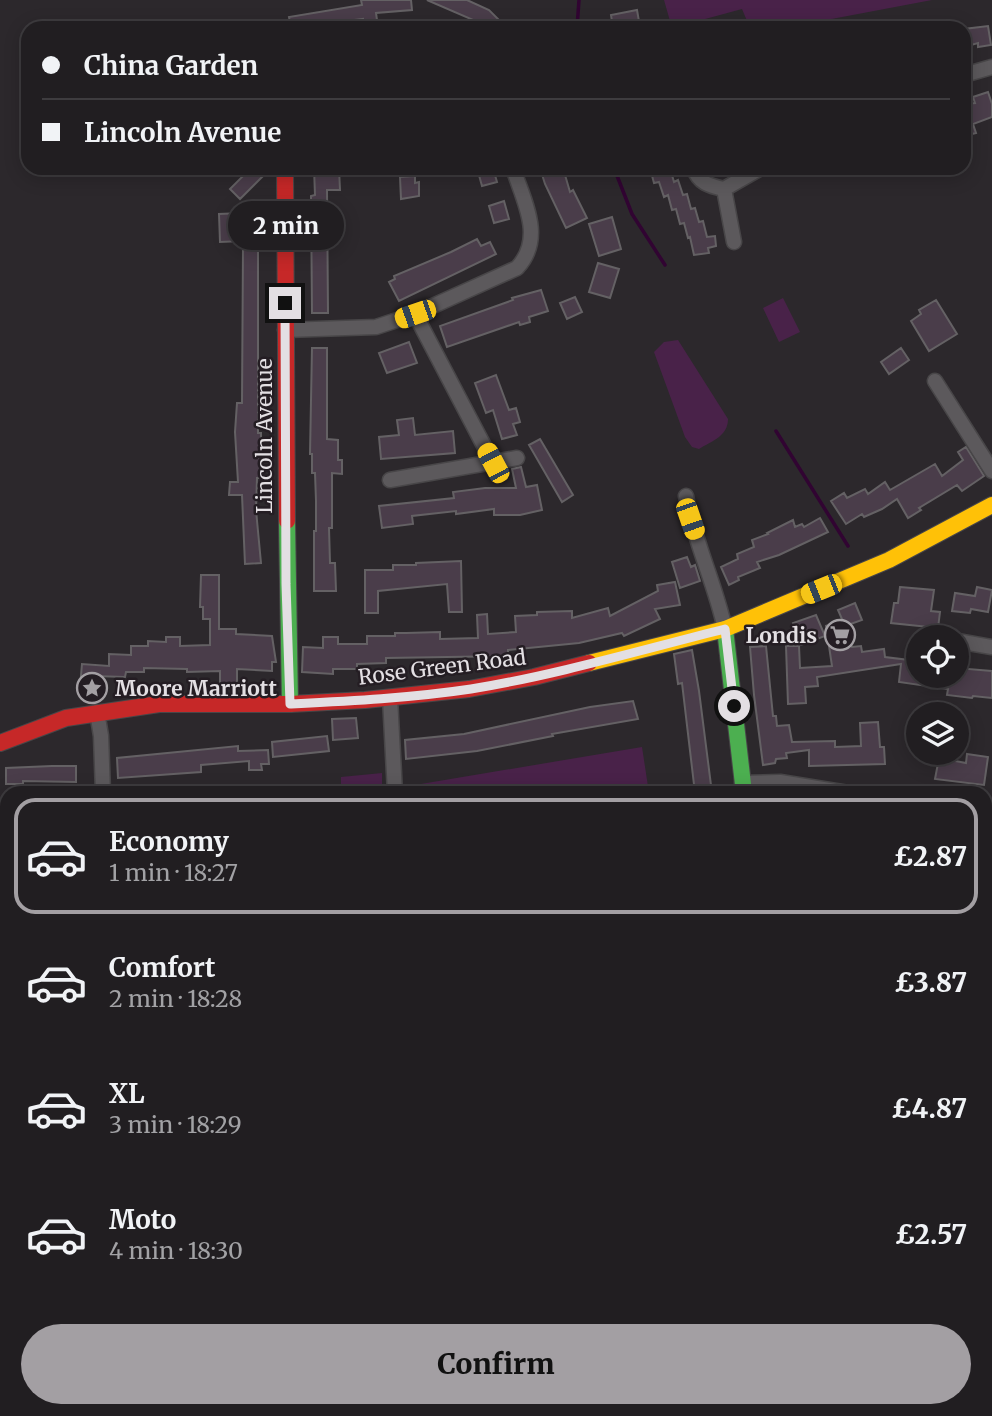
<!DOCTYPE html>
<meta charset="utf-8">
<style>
body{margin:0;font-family:Merriweather,serif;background:#2d2b2e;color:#f1f3f6;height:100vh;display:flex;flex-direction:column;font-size:26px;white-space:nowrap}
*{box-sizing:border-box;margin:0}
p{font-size:23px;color:#a2a2a5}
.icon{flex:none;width:38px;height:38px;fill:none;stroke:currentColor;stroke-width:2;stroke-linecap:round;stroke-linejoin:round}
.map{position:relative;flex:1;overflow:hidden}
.details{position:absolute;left:0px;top:786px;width:992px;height:632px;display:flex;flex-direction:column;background:#211e21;border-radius:21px 21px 0 0;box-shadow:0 4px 18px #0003,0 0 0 2px #3e3c3f}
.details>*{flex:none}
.top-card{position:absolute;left:21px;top:21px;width:950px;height:154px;border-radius:21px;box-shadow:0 4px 18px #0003,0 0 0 2px #3e3c3f;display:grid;align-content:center;height:154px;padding:0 21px;background:#211e21}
.buttons{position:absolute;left:906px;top:625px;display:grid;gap:14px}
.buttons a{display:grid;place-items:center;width:63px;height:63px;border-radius:50%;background:#211e21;box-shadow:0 4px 18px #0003,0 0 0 2px #3e3c3f;font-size:35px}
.end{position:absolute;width:32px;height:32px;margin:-16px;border:9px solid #e3dfe3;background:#111;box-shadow:0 0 0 4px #111}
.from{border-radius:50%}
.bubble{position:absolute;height:49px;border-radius:24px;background:#211e21;box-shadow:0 4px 18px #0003,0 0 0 2px #3e3c3f;font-size:23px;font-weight:800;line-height:49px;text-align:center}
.car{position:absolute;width:21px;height:42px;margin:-21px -10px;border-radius:9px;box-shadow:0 0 5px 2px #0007;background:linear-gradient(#f5c518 24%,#345 0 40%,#f5c518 0 76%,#345 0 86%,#f5c518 0)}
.top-card b{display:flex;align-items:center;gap:24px;height:66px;font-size:26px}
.top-card b+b{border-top:2px solid #3e3c3f}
.top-card i{width:18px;height:18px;background:#f1f3f6}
ul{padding:12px 0 0;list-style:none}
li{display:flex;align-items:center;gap:21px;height:116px;margin:0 14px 10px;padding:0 7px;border:4px solid transparent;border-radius:21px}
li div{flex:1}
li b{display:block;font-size:26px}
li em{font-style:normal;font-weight:800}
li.active{border-color:#a39fa3}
li>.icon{width:63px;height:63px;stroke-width:1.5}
.action{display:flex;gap:14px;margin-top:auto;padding:14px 21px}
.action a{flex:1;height:80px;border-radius:42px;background:#a39fa3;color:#111;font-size:28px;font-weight:800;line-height:80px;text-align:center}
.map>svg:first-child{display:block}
</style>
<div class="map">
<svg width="992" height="1416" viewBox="0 0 992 1416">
<rect width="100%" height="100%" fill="#2c282c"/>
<path fill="#492249" d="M664 0H932L784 28H750L742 9 672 28Z
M783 298 800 332 779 342 763 308Z
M678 340 728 419C728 436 712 441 699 449L692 447 685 437 654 352 664 342Z
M642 747 649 793H409V786Z
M382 773V793H341V777Z
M4 1025 7 1026V1410L300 1411 290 1416H0V1102Z"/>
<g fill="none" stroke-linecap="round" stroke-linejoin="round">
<path stroke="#310432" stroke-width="3.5" d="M577 28 579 0
M614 168 632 214 665 265
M776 431 848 546"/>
</g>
<path fill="#4a3d4a" stroke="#646164" stroke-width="2" d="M361 0H411L412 10 376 13 377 20 363 22V19L291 28 289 17 362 5Z
M427 0H467L489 10 507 28H484L478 22Z
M637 10 640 27 613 28 611 15Z
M988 26 991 45 978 47V43L964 47V29Z
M988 92 992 104V117L973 124 976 133 964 136V104L975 103 973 97Z
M251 168 262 177 240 199 230 189Z
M314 168H339L340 190H327L328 313H312L311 196 315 195Z
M477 168H493L497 182 482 186Z
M540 168H563L570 192 573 190 587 218 566 228 545 184Z
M650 168H670L674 182 678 180 683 195 687 194 691 209 695 208 699 222 703 221 707 237 715 236 716 246 708 248 709 253 694 255 690 237 688 238 684 223 680 224 676 209 672 210 668 195 664 197 659 182 654 183Z
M415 176V183L419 182V196L401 199 400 177Z
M504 201 509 219 494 223 489 206Z
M242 213 243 241 220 242 219 214Z
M612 217 621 249 599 256 589 224Z
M477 239 481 246 490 242 496 254 399 301 389 282 395 279 394 276 451 252Z
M243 247H258V433H261V478H257L256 510 261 563 245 564 242 495H229L230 482H238L235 432 237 403H242Z
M598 263 619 269 610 298 589 292Z
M541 290 548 311 529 317 530 322 520 325 519 322 447 347 440 326 513 300 512 298Z
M575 297 582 312 567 319 560 303Z
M936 300 957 334 929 351 911 321 921 314 919 310Z
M409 342 417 363 387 373 379 353Z
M312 348H327V439L338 440V460H342V474L332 473V528H329L330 563H335L336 591H314V531H316V501L315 473H312V454H310Z
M901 348 909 360 889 374 881 362Z
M496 375 509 410 516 408 520 422 513 424 517 435 502 439 493 410 486 413 475 383Z
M413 418 415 435 453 431 455 453 381 459 379 437 399 435 397 420Z
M540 439 573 495 562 502 529 445Z
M966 447 984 476 962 491 957 485 919 508 921 510 908 518 897 499 882 509 864 517 862 514 846 524 831 501 844 493 847 498 865 489 868 494 885 482 890 490 935 464 942 476 963 460 958 452Z
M521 467 526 487 537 485 542 510 520 515H494V509L456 514V511L412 516 413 524 382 528 379 506 454 498 453 492 485 488H516L512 469Z
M820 518 828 532 779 555 757 562 760 568 738 577 739 580 729 585 721 567 738 559 737 554 754 547 752 540 768 534 767 533 793 520 795 527 802 524 804 527Z
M687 557 691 567 695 565 700 581 680 588 672 562Z
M461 561 462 612H449L447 584 378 591V613H365V570H393V565H416V563Z
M201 575H219V629H236V634L272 636 276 662H272V671L237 669V688H220V671L187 672V669L144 668V672H126L125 677 95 676 94 688 80 687 82 664 109 666V654L131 655V646H148V641L166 642V637H180V646L210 645V619H203V607H200Z
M675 582 680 605 655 609 660 619 624 636 622 633 579 643 508 650V656L386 658V663L357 664V669H333V674L302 672 303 647 323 648V637H338V644H367V636H395V633H406L440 632V639L478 638 477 615 487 614 488 634 516 632 515 616 537 615V612L572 611V618L608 608 610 616 658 591 657 585Z
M900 587 934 590 931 611 940 612 938 628 891 623 894 603H898Z
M977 587 992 590 988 612 971 609 970 613 952 611 955 593 975 596Z
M855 603 862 620 845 626 838 610Z
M816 615 825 636 801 645 793 623Z
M841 620 852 647 861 646 862 652 884 649 885 657 917 661 916 676H957V668L992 671V698L973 696 972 698 947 695 948 689 899 682 901 664 817 677 818 686 805 687 806 703 788 704 786 646H799L800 668 832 666 826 626Z
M766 646 773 716H776L777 726 789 725 792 742 835 741V747L861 746 860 723 878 722 880 747H884L885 764 809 766V750L786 753 787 758 776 759 775 763 763 765 754 695 750 647Z
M692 650 699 691 712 793H695L682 683 678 684 674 654Z
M633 701 638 719 552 734 553 736 477 751 406 759 405 740 464 734 590 707Z
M356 718 358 738 333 740 332 719Z
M327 736 329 751 273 757 272 742Z
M238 746V751L268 750 269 764H261L262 770H249V761L201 765V772L118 778 117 758Z
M967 754 988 757 984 785 935 779 939 758 966 763Z
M52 766H76V782L23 781V784H6V768Z"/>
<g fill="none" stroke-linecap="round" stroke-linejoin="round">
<g stroke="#484648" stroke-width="17">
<path id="street" d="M964 75 992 67
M694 168C698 183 710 186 724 189
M724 189 734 242
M724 189 761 168
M415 314 493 463
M285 330 376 327 415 314 517 268C545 238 524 202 513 168
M935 381 992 471
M390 480 517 458
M686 496C694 541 715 583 725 629
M957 641 992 647
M390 698 395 793
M97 712 101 736 103 793
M742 783 780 782 848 793
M985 815 992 816
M985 1123 992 1110
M667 1410 672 1416
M570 1416 575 1410
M886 1416 896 1410"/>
</g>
<g stroke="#484648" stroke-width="18">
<path id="fast" d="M287 521 290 704
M725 629 744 793
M0 900 7 904"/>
</g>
<g stroke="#484648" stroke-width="18">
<path id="slow" d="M589 663 725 629 889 560 992 505
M329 1416 337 1410"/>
</g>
<g stroke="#484648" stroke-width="18">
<path id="jam" d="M285 168 287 521
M0 743 66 718 159 704H290L365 700 469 689 534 677 589 663
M985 1153 992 1156"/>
</g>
<use href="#street" stroke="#5c595c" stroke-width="14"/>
<use href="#fast" stroke="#4caf50" stroke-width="16"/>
<use href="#slow" stroke="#ffc107" stroke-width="16"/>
<use href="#jam" stroke="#c62828" stroke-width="16"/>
</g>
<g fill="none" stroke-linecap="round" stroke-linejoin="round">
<path stroke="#e3dfe3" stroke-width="9" d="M285 303 286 584 290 704C350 701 411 698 471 689 556 675 641 650 725 629L734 706"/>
</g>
<defs>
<g id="supermarket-ring" transform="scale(1.575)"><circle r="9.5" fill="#241d23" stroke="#a39fa3" stroke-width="1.5"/><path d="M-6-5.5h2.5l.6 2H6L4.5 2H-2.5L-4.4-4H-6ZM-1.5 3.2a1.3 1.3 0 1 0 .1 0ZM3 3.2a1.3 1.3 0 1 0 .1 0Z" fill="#a39fa3"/></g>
<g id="sight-ring" transform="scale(1.575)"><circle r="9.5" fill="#241d23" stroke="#a39fa3" stroke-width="1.5"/><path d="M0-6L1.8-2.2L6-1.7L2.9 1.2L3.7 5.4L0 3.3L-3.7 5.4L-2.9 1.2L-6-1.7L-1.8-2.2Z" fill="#a39fa3"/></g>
</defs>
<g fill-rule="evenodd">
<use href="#supermarket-ring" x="840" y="635"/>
<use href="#sight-ring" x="92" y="688"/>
</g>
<g text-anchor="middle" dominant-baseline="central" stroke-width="5" stroke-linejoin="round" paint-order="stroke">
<g font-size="21" fill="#e3dfe3" stroke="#241d23">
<text transform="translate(264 436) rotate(-90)">Lincoln Avenue</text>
<text transform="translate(442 667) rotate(-7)">Rose Green Road</text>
</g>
<g font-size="21" font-weight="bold" fill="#e3dfe3" stroke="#241d23" text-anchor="end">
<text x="817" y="635">Londis</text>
<text x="115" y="688" text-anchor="start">Moore Marriott</text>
</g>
</g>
</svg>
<div class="buttons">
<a><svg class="icon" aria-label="locate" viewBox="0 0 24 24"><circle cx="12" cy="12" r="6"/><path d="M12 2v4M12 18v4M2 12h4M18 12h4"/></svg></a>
<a><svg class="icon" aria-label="layers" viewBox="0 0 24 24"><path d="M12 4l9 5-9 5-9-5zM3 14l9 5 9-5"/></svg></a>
</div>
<i class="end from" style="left:734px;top:706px"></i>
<i class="end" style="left:285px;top:303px"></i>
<div class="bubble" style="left:228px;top:201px;width:116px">2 min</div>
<i class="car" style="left:415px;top:314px;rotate:251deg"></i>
<i class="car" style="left:493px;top:463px;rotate:332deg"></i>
<i class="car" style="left:690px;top:519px;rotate:161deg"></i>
<i class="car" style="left:821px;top:589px;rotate:248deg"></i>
<div class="top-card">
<b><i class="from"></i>China Garden</b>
<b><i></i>Lincoln Avenue</b>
</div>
<section class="details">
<ul>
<li class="active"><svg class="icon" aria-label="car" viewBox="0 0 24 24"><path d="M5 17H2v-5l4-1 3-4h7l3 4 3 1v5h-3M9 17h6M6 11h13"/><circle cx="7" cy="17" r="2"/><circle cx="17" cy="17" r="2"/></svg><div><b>Economy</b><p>1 min · 18:27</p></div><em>£2.87</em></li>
<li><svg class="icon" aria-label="car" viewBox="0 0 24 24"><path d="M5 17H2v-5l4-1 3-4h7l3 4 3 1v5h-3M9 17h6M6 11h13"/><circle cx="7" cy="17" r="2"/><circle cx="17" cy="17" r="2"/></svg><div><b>Comfort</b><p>2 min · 18:28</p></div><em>£3.87</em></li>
<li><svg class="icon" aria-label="car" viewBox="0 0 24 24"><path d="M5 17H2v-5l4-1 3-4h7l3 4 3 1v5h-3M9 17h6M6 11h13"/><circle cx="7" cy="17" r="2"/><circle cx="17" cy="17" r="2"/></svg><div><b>XL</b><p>3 min · 18:29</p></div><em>£4.87</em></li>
<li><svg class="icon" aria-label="car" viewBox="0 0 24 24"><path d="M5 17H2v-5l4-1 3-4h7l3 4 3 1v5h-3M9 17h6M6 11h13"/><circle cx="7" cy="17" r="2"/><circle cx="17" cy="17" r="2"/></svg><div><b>Moto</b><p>4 min · 18:30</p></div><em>£2.57</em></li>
</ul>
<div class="action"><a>Confirm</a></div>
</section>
</div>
